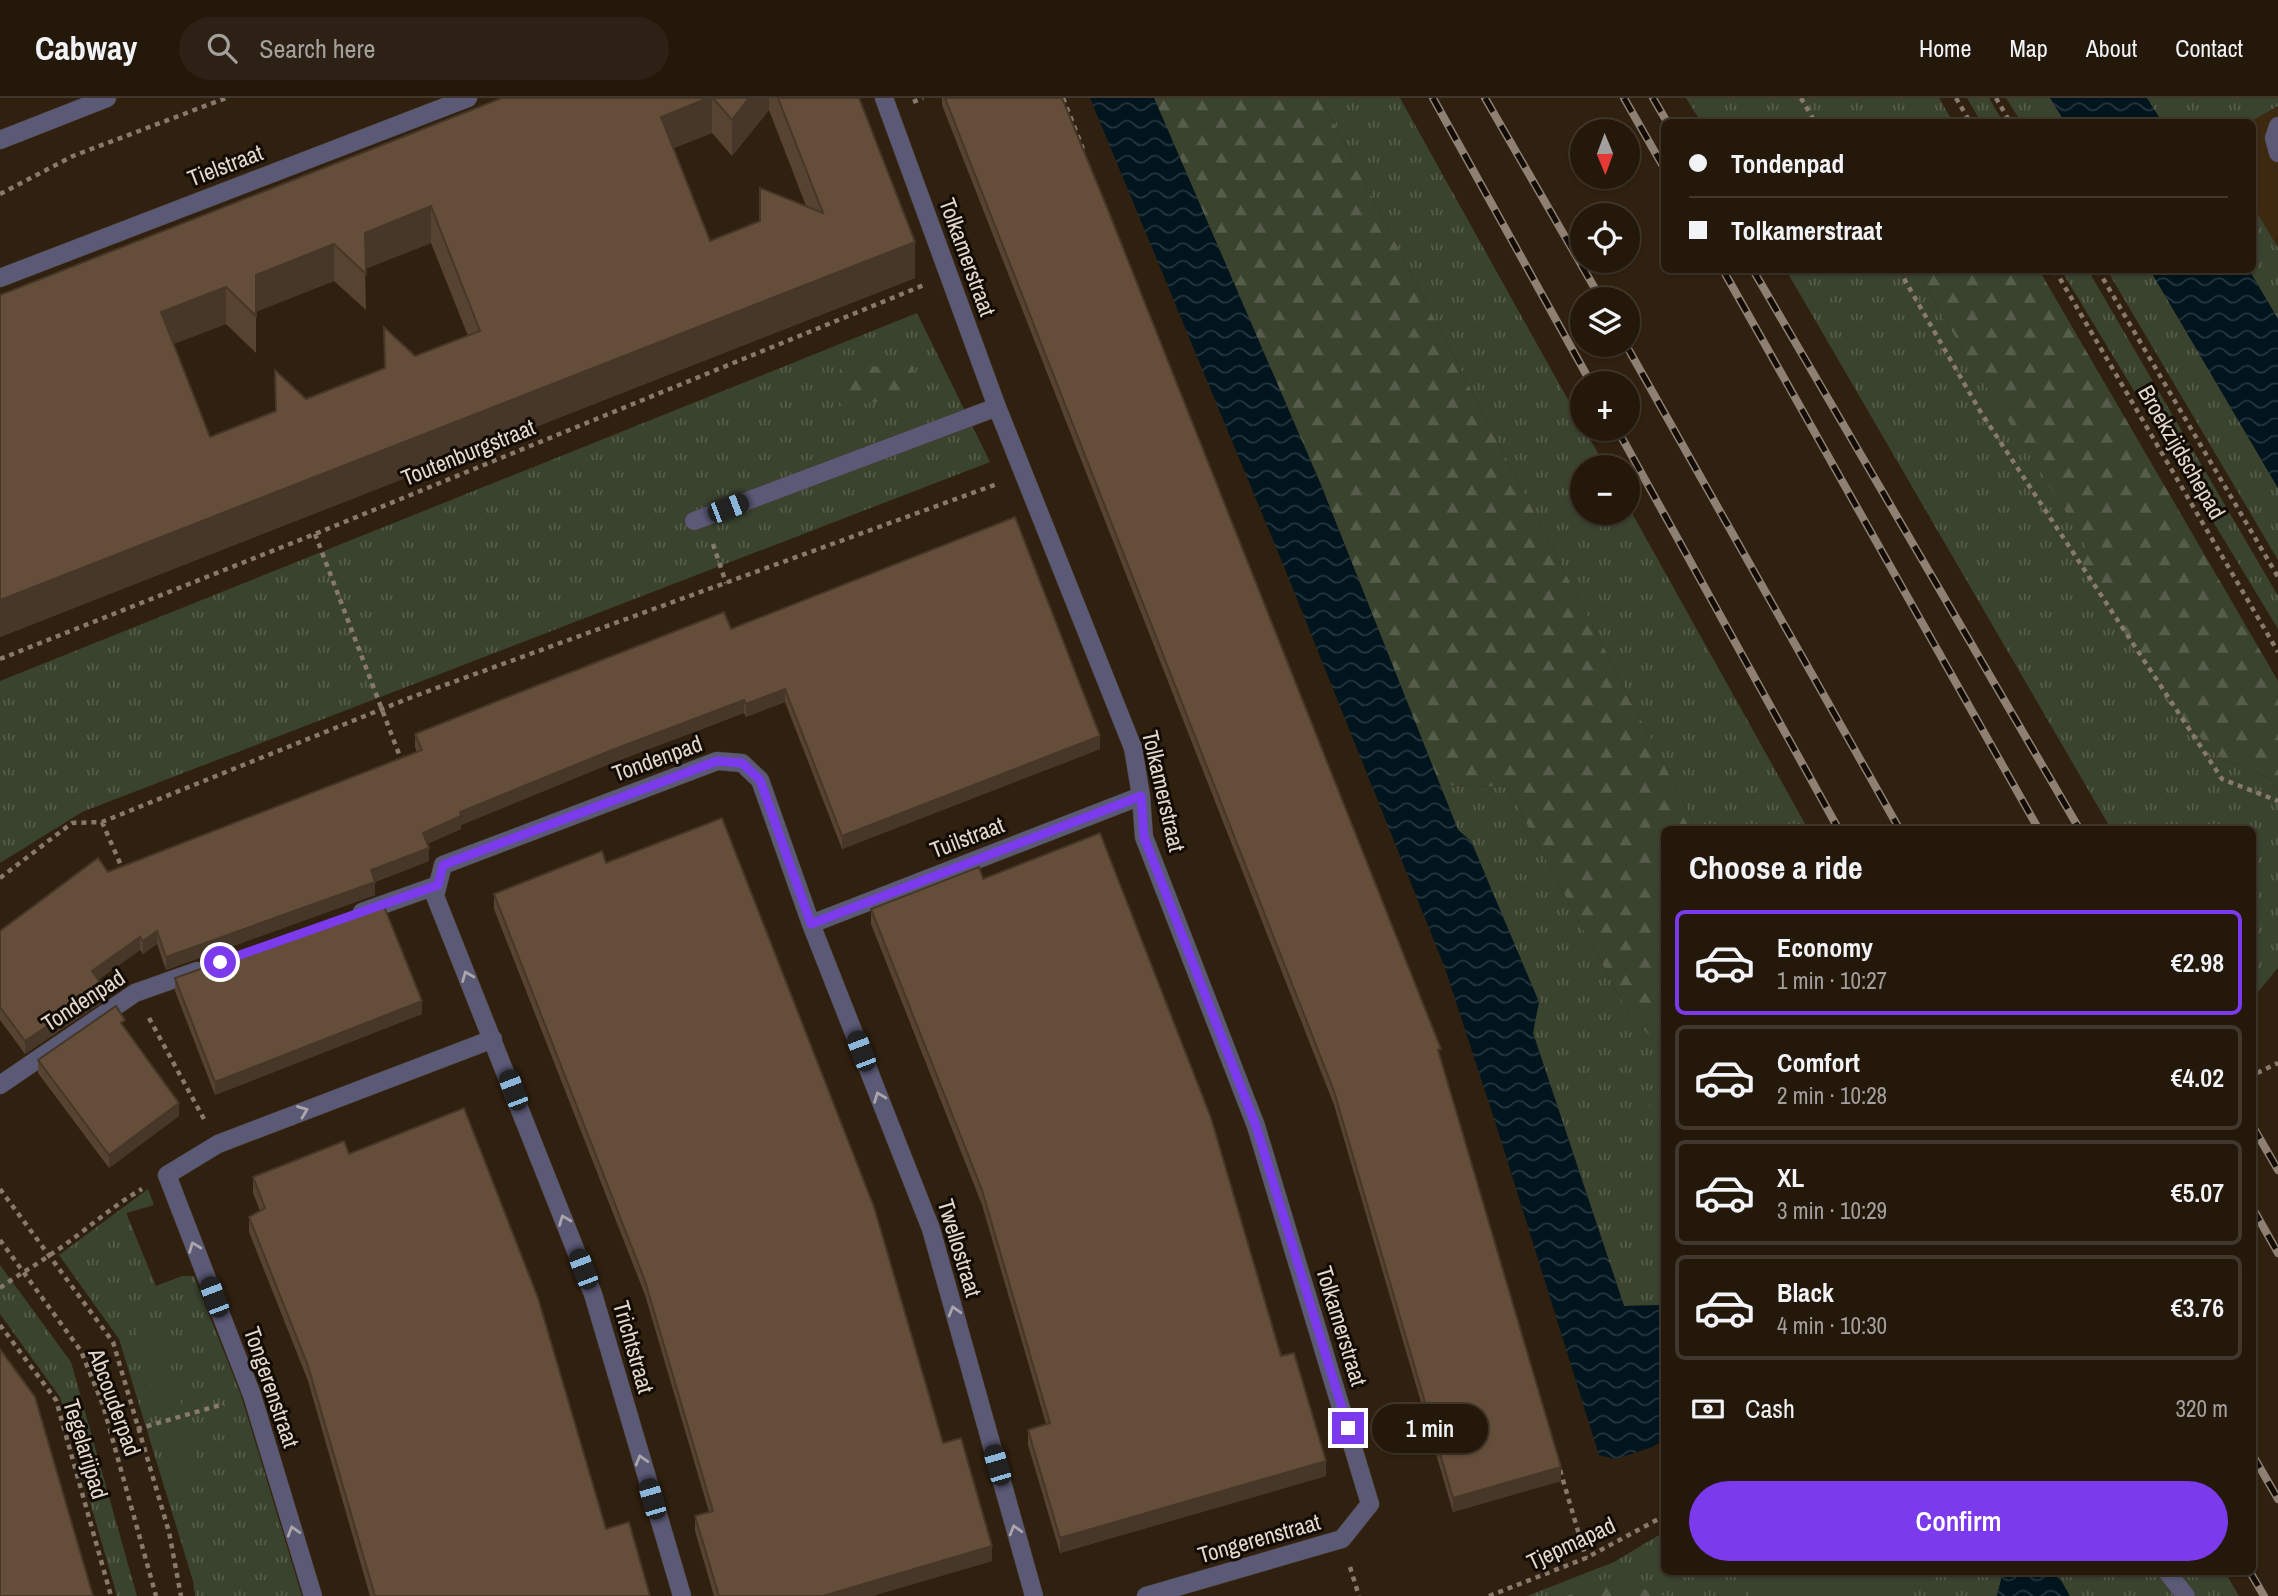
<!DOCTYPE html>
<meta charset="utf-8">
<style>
body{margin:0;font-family:"Archivo Narrow",sans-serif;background:#2c2114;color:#f1f3f6;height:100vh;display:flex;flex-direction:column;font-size:26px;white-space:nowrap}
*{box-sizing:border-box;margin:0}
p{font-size:23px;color:#a3a09d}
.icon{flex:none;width:38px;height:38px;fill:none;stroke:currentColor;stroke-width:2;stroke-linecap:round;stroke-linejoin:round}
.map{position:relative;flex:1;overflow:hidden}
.drawer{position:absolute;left:1661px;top:728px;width:595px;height:749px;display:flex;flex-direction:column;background:#24180b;border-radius:10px;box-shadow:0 2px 5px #0004,0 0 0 2px #41372c}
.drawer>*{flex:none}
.banner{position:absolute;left:1661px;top:21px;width:595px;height:154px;border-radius:10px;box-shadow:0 2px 5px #0004,0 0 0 2px #41372c;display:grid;align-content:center;height:154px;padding:0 28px;background:#24180b}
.needle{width:46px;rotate:179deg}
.tools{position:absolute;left:1570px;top:21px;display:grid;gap:14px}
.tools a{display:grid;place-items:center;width:70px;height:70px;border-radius:50%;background:#24180b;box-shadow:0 2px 5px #0004,0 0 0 2px #41372c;font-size:35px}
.end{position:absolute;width:32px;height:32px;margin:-16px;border:9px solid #7c3aed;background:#fff;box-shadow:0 0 0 4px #fff}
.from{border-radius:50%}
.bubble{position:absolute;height:49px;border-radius:24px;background:#24180b;box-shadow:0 2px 5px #0004,0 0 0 2px #41372c;font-size:23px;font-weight:600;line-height:49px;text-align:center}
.car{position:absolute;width:21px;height:42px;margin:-21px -10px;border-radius:9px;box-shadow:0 0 5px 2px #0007;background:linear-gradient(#222 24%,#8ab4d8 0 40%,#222 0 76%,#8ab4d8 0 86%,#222 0)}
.banner b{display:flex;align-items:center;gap:24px;height:66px;font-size:26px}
.banner b+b{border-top:2px solid #41372c}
.banner i{width:18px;height:18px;background:#f1f3f6}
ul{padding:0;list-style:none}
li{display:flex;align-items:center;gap:21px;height:105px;margin:0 14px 10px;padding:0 14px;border:4px solid #41372c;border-radius:10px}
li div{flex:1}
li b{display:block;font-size:26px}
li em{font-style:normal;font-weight:600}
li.current{border-color:#7c3aed}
li>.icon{width:63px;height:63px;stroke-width:1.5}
h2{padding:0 28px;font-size:32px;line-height:84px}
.pay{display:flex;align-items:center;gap:18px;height:77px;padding:0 28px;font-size:26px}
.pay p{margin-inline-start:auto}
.primary-button{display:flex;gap:14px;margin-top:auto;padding:14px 28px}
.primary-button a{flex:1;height:80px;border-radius:42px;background:#7c3aed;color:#fff;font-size:28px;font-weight:600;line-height:80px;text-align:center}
header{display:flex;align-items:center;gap:42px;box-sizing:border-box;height:98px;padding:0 35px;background:#24180b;border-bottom:2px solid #41372c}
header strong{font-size:33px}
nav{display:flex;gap:38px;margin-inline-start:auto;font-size:24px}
.search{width:490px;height:63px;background:#2c2114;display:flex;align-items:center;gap:18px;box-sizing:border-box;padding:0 24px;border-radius:38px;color:#a3a09d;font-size:26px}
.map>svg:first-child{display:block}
</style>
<header>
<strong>Cabway</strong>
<div class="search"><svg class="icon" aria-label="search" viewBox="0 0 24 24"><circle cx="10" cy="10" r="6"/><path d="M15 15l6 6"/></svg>Search here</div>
<nav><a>Home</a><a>Map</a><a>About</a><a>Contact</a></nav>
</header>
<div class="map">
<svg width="2278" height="1498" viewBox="0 0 2278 1498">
<defs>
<pattern id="grass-tufts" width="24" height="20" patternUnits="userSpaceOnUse" patternTransform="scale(1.75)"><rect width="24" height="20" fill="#3a432e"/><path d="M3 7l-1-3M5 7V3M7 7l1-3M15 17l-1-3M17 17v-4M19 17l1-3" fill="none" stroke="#565d4b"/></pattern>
<pattern id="forest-firs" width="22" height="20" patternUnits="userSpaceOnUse" patternTransform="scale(1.75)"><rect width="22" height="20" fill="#3a432e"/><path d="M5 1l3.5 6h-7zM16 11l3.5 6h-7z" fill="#565d4b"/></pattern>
<pattern id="water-waves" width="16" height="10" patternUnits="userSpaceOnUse" patternTransform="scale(1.75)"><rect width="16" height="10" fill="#00151e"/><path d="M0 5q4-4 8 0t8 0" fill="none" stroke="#25363e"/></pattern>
</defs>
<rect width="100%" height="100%" fill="#30200f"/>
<path fill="#3d2810" d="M2093 0H2278V305L2197 172H2252V24H2107Z"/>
<path fill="url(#grass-tufts)" d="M1321 0H1400L1582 327V331H1584L1606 369H1582V415H1628V408L1808 731H1697Z
M1686 0H1939L1953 24H1701Z
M1967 0H1989L2003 24H1981Z
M2006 0H2050L2065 24H2021Z
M2147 0H2278V8L2250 24H2162Z
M2252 106 2278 150V221L2249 172H2252Z
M1786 172H1916L1958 244 2088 447 2078 460 2168 606 2219 659 2243 668 2272 682 2278 694V870L2252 901V732L2111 731Z
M2061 172H2088L2278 498V531Z
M2107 172H2150L2278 390V462Z
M917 215 990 364 82 714 0 765V583Z
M1440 687 1507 689 1630 918 1664 952V980L1648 1001 1664 1043V1207L1624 1208 1533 935 1538 904 1471 744 1458 732Z
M148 1091 154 1107 127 1115V1117L156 1188 182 1178H194L241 1297 302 1498H195L193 1483 119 1241 59 1157Z
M0 1167 71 1264 137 1498H117L60 1299 0 1216Z
M1664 1434V1474H2003L1997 1498H1527L1614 1464Z
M2056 1474H2225L2239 1498H2070Z"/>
<path fill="url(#forest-firs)" d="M1154 0H1321L1697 731 1664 732V952L1630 918 1507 689 1440 687 1321 387Z
M1916 172H2039L2278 583V694L2272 682 2243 668 2219 659 2168 606 2078 460 2087 447 1958 244Z
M840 268 914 269 913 300 839 308Z
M1664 980V1043L1647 1001Z
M1607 1480 1666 1498H1567Z"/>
<path fill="#3a432e" d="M158 1226 182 1310 159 1316 135 1232Z
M189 1332 201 1375 173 1383 161 1340Z
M1752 1474H1917L1912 1498H1748Z"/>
<path fill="url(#water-waves)" d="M1090 0H1154L1321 387 1458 732 1471 743 1539 904 1533 935 1624 1208 1664 1207V1342L1652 1349 1616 1361 1599 1357 1500 1039 1445 870 1285 471Z
M2050 0H2147L2162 24H2065Z
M2150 172H2249L2278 221V390Z
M2003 1474H2056L2070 1498H1997Z"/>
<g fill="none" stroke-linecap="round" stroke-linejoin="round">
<g stroke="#4d3d2d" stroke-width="19">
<path id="minor" d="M884 0 997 309 1133 650 1141 698 1144 739 1256 1028 1370 1406 1342 1441 1146 1498
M2278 28 2274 40 2278 55
M0 42 107 0
M0 180 468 0
M694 423 997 309
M362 814 438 787
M811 826 1141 698
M0 987 135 895 197 873
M2167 1474 2186 1498
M313 1498 252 1297 167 1077 218 1046 493 941
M682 1498 593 1196 435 798 443 767 717 663 742 665 760 682 811 826 931 1131 1034 1498"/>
</g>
<path stroke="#877a6c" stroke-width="4.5" stroke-dasharray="5 5" stroke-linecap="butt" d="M1063 0 1083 51
M1801 0 1815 24
M1956 0 1970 24
M1996 0 2010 24
M913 4 923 0
M0 96 73 58 226 0
M1899 172 1980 313 2222 681 2278 703
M2055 172 2278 554
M2098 172 2278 479
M315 436 402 664
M713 446 726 485
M0 561 315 436 924 187
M102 724 123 772
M0 780 72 725 102 724 412 599 997 386
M149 920 205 1023
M2257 975 2278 965
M0 1091 113 1244 169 1434 181 1498
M0 1142 81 1253 103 1307 156 1498
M0 1190C16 1178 33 1169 50 1157 82 1136 109 1110 142 1091
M0 1227 56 1302 111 1498
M137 1331 224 1306
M1560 1372 1586 1460
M1350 1469 1359 1498
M1489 1498 1586 1460 1664 1418"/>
<use href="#minor" stroke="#5a5976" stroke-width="18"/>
<g stroke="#8e8173" stroke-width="8">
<path id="rail" d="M1433 0 1591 285
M1485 0 1601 201
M1624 0 1664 70
M1653 0 1667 24
M1723 172 2039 732
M1753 172 2080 732
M1626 247 1900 732
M1617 331 1839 732
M2252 1027 2278 1072
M2252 1109 2278 1155
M2252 1356 2278 1401
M2250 1474 2264 1498"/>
</g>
<use href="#rail" stroke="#130c05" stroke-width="5" stroke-dasharray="16" stroke-linecap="butt"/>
</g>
<path fill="#564331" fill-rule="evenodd" d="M502 0H859L915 180 0 539V197ZM769 12 806 108 760 90V124L710 143 674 50 712 35 732 58ZM431 145 468 238 415 258 384 229 385 271 306 301 275 272V313L210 339 173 246 226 226 256 255V213L334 183 366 212 365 171Z
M942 0H1062L1441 961 1561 1383 1453 1414 1334 1007 942 7Z
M731 531 1100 651 842 751 785 604 746 619 744 615 612 665 461 727V731L427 746 429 763 375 784V797L166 872 157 846 143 856 140 852 98 882 104 903 25 956 0 922V833L108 774 417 654 415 649V636Z
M606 765 943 1345 992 1463 872 1498H714L695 1433V1418L709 1414 645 1197 494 811V796Z
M983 781 1281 1258 1326 1378 1060 1455 1028 1347V1332L1046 1326 982 1107 871 826V811Z
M175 880 422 916 215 997 175 893Z
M125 930 179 1018 109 1070 38 975V962Z
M349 1056 606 1431 650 1498H370L308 1283 249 1134V1119L260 1113 253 1095V1079Z"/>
<path fill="#463728" d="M708 0H712V35L661 55V19Z
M749 0H769V12L732 58V22Z
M431 108V145L365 171V135Z
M915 144V180L0 539V502Z
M334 146V183L256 214V177Z
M226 189V226L161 251V214Z
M785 591V604L746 619V606Z
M744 602V615L612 665 461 727V731L423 748V735L460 714 612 652Z
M1100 638V651L842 751V738Z
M429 750V763L371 785V772Z
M375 784V797L166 872V859Z
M157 833V846L143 856V843Z
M140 839V852L92 886V873Z
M104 890V903L25 956V943Z
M422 903V916L215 997V984Z
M179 1005V1018L109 1070V1057Z
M1326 1363V1378L1060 1455V1440Z
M1561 1369V1383L1453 1414V1400Z
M992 1448V1463L872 1498H823Z"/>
<path fill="#644e39" stroke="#463728" stroke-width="2" fill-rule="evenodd" d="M502 0H708L661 19 710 143 760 123V90L823 115 778 0H859L915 144 0 502V197ZM431 108 480 233 415 258 384 229 385 270 306 301 275 272 276 313 210 339 161 214 226 189 256 218V177L334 146 366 176 365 135Z
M713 0H749L732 22Z
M945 0H1062L1106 107 1441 951 1438 952 1561 1369 1453 1400 1334 993Z
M1015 419 1100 638 842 738 785 591 746 606 744 602 612 652 460 714 461 718 423 735 429 750 371 772 375 784 166 859 157 833 143 843 140 839 92 873 104 890 25 943 0 909V833L98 760 108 774 422 652 415 636 518 595 724 514 731 531Z
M722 720 874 1109 943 1345 961 1340 992 1448 823 1498H719L695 1418 713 1413 645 1183 494 796 602 753 606 765Z
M1100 735 1211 1020 1281 1258 1294 1255 1326 1363 1060 1440 1028 1332 1050 1325 982 1092 871 811 979 769 983 781Z
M383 806 422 903 215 984 175 880Z
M116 908 125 922 121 925 179 1005 109 1057 38 962Z
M464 1010 538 1200 606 1431 629 1424 650 1498H375L308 1268 249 1119 265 1110 253 1079 344 1043 349 1056Z
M0 1251 35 1299 93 1498H0Z"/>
<defs><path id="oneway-chevron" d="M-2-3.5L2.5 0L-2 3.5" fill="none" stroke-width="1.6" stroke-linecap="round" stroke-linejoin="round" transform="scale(1.75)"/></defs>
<g stroke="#aca5aa">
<use href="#oneway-chevron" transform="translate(467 878) rotate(-112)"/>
<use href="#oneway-chevron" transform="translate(879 999) rotate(-111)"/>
<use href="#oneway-chevron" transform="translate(303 1013) rotate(-21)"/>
<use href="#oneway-chevron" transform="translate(564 1122) rotate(-111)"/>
<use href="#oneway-chevron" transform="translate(194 1149) rotate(-111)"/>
<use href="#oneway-chevron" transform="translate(954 1213) rotate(-106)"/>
<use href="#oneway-chevron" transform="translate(641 1362) rotate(-106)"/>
<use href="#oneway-chevron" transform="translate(1015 1432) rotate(-106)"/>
<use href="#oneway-chevron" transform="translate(293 1433) rotate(-107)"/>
</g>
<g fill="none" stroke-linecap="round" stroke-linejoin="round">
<path stroke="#7c3aed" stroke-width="9" d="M220 864 438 787 443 767 717 663 742 665 760 682 811 826 1141 698 1144 739 1256 1028 1348 1330"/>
</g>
<g text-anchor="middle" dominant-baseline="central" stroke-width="6" stroke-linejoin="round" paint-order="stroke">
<g font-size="23" fill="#e3d8cd" stroke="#130c05">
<text transform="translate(225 67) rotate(-21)">Tielstraat</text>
<text transform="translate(968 159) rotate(70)">Tolkamerstraat</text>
<text transform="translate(468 354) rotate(-22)">Toutenburgstraat</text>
<text transform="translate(2182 354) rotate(60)">Broekzijdschepad</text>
<text transform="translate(657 660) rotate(-20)">Tondenpad</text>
<text transform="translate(1164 693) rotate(77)">Tolkamerstraat</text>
<text transform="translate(967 739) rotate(-21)">Tuilstraat</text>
<text transform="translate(83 902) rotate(-33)">Tondenpad</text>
<text transform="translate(960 1150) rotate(73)">Twellostraat</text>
<text transform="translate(1342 1228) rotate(73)">Tolkamerstraat</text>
<text transform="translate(634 1249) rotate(74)">Trichtstraat</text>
<text transform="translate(272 1289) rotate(71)">Tongerenstraat</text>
<text transform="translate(115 1304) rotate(70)">Abcouderpad</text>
<text transform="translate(86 1351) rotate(73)">Tegelarijpad</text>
<text transform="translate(1259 1440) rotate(-16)">Tongerenstraat</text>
<text transform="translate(1571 1445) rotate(-25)">Tjepmapad</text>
</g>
</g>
</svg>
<div class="tools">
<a><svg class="needle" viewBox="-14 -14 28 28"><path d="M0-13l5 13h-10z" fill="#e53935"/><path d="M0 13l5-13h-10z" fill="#a3a09d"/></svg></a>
<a><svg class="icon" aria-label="locate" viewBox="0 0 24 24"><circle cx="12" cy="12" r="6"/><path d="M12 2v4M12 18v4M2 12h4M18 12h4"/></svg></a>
<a><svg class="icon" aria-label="layers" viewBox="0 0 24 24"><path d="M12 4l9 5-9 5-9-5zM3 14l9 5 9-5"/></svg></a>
<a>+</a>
<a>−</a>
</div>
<i class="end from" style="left:220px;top:864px"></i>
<i class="end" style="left:1348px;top:1330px"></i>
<div class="bubble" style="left:1372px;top:1306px;width:116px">1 min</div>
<i class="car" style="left:728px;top:410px;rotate:69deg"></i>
<i class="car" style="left:861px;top:953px;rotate:339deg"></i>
<i class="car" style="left:513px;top:992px;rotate:339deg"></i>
<i class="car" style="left:583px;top:1171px;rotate:339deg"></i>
<i class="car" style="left:214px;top:1199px;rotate:339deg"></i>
<i class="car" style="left:997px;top:1367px;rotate:344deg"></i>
<i class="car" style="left:652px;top:1401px;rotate:344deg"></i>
<div class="banner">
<b><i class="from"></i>Tondenpad</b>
<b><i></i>Tolkamerstraat</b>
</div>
<section class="drawer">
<h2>Choose a ride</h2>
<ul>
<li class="current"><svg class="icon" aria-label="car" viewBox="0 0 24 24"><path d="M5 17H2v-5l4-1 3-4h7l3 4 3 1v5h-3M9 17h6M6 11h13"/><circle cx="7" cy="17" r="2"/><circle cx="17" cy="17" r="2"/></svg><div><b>Economy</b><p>1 min · 10:27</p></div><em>€2.98</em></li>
<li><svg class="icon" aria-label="car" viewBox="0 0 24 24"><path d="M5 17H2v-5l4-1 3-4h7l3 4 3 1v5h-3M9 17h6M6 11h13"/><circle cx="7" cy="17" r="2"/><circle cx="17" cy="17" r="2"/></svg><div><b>Comfort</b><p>2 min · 10:28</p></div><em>€4.02</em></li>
<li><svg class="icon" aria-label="car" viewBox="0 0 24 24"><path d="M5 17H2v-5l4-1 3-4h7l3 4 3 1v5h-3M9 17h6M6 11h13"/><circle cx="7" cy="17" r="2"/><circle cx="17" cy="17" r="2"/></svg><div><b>XL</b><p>3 min · 10:29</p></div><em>€5.07</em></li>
<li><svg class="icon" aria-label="car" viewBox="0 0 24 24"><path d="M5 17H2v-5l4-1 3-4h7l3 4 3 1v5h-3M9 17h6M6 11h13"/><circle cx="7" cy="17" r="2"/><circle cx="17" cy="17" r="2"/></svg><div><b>Black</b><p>4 min · 10:30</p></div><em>€3.76</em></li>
</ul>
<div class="pay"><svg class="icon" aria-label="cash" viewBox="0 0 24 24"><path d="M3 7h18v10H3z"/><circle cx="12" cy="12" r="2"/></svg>Cash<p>320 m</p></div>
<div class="primary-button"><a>Confirm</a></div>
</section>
</div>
